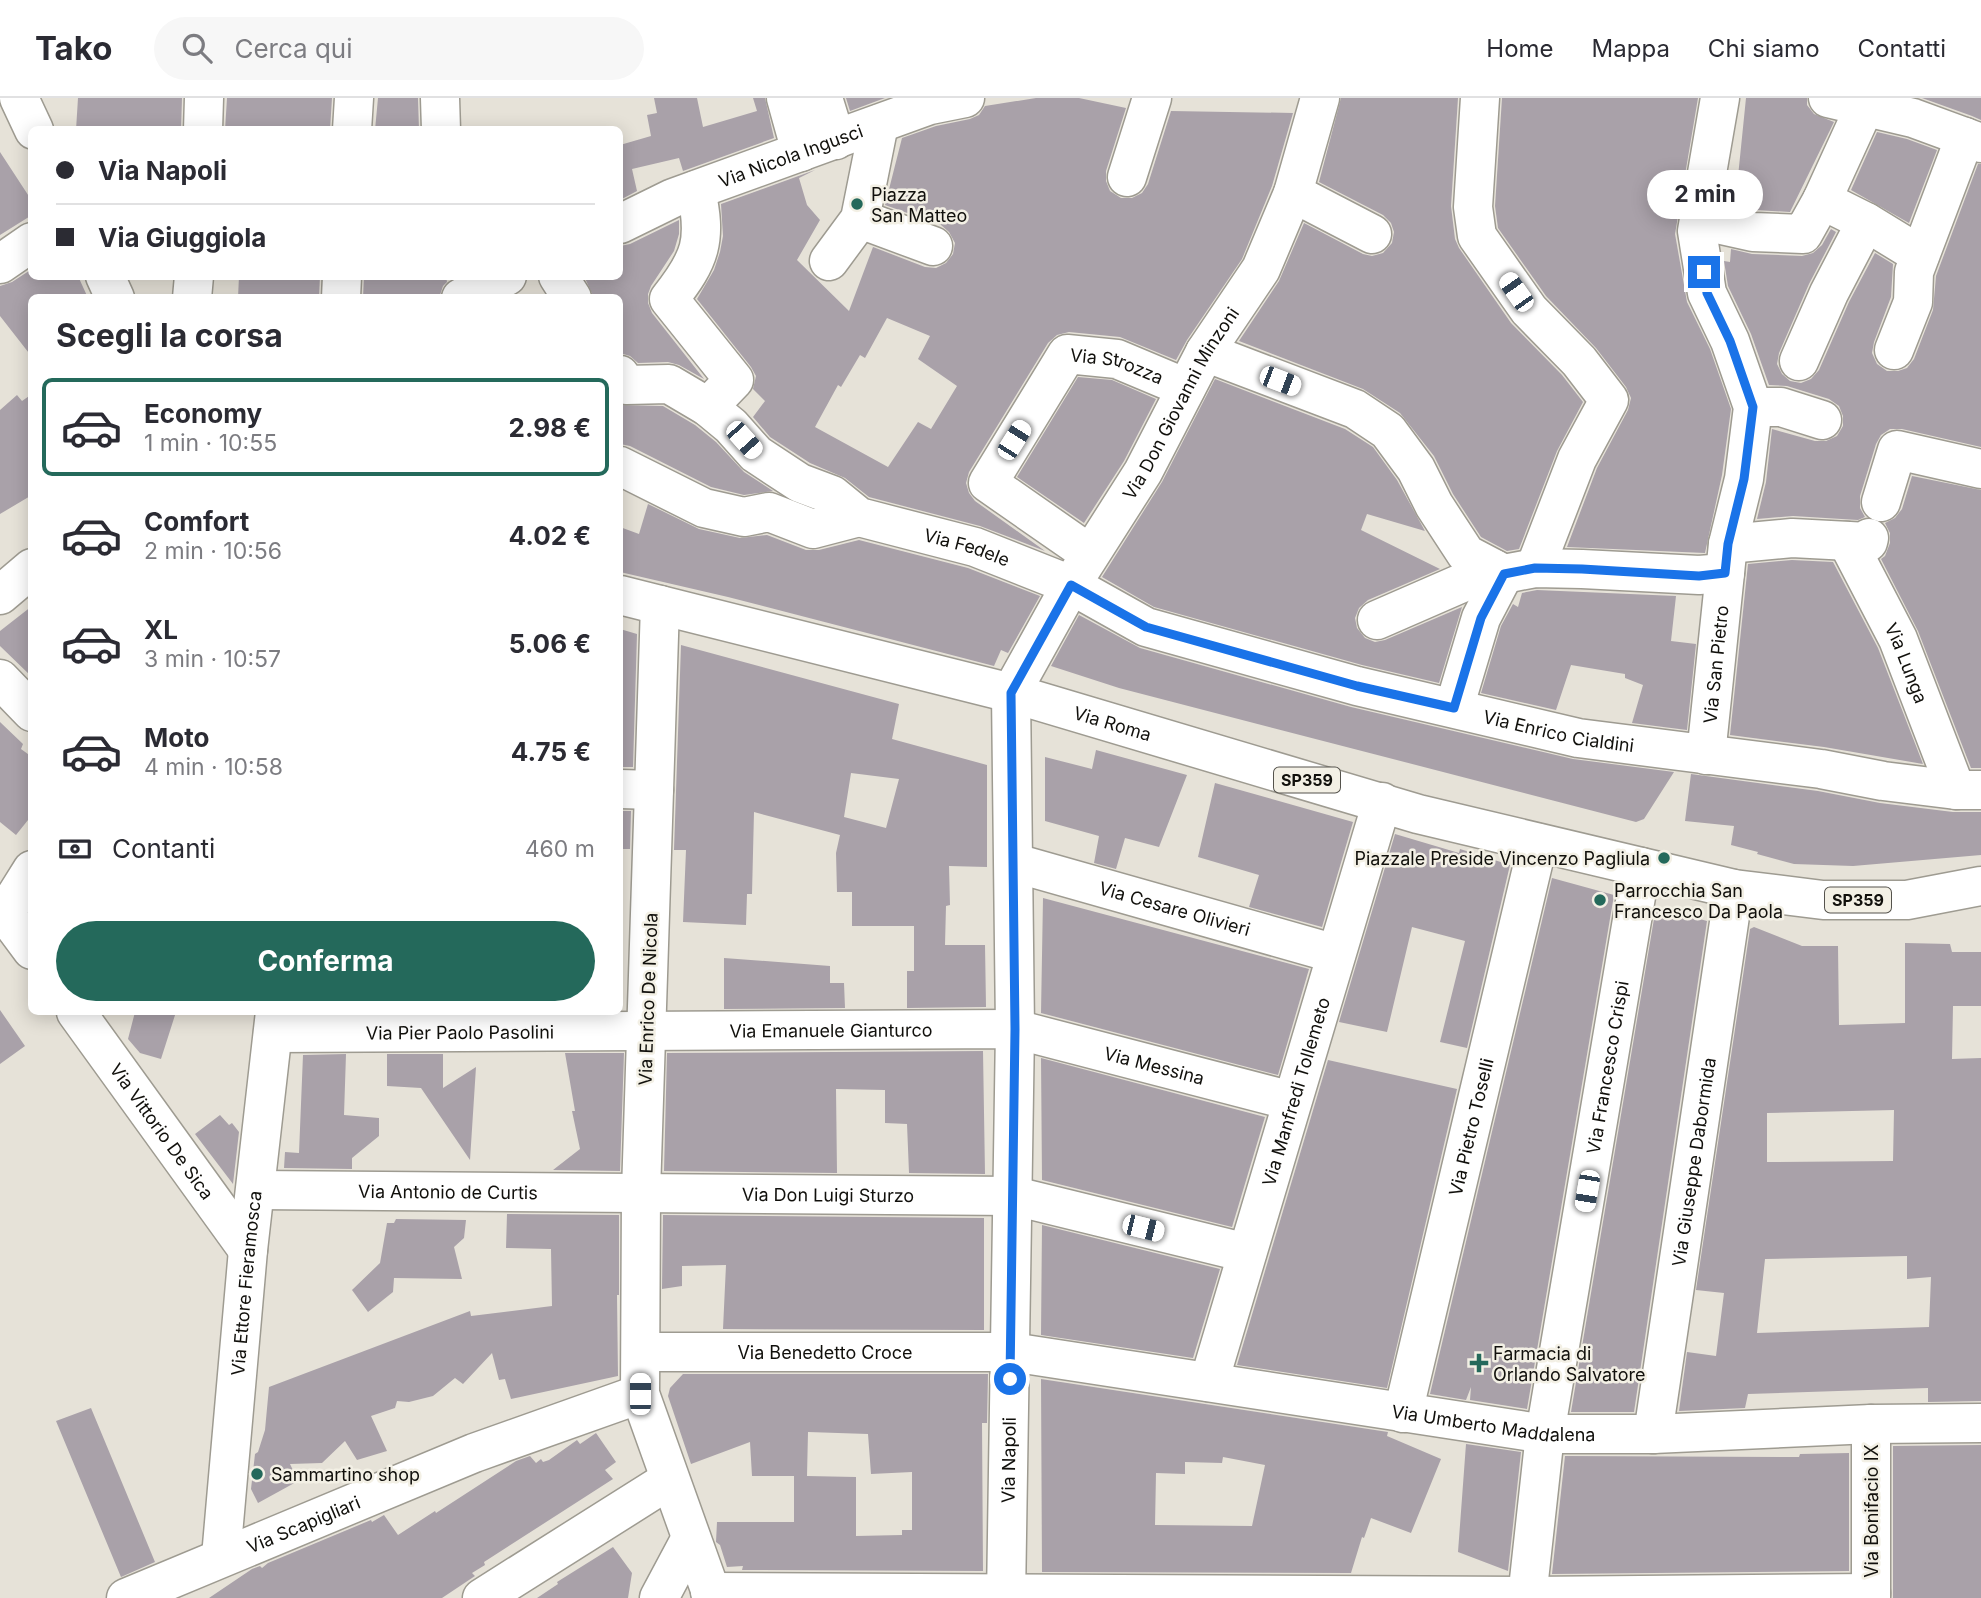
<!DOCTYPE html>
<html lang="it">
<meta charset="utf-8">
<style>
body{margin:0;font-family:Inter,sans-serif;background:#f7f7f7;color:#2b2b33;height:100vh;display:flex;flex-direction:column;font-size:26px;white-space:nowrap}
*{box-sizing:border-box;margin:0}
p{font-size:23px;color:#7c7c81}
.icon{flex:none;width:38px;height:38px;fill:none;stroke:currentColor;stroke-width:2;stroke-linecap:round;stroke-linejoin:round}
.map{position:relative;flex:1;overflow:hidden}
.panel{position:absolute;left:28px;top:196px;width:595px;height:721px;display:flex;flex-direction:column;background:#fff;border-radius:10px;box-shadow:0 4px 18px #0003}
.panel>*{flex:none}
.guide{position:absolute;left:28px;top:28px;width:595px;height:154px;border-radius:10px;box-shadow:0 4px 18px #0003;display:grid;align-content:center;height:154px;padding:0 28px;background:#fff}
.end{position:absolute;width:32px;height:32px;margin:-16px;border:9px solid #1a73e8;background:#fff;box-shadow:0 0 0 4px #fff}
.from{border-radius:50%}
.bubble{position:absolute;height:49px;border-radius:24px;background:#fff;box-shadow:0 4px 18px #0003;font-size:23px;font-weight:700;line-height:49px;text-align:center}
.car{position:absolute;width:21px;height:42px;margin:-21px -10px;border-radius:9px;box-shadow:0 0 5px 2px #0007;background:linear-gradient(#fff 24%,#345 0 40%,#fff 0 76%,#345 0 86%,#fff 0)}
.guide b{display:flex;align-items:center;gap:24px;height:66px;font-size:26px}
.guide b+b{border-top:2px solid #e1e1e2}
.guide i{width:18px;height:18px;background:#2b2b33}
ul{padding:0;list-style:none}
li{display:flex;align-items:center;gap:21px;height:98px;margin:0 14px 10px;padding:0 14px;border:4px solid transparent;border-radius:10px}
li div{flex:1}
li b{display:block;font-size:26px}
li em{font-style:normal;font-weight:700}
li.selected{border-color:#24695b}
li>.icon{width:63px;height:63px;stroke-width:1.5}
h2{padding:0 28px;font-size:32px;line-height:84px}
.pay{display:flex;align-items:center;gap:18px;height:77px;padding:0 28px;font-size:26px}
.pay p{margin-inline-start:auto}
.primary-button{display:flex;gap:14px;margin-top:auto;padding:14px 28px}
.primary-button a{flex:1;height:80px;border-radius:42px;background:#24695b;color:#fff;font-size:28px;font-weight:700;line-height:80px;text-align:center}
header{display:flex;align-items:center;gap:42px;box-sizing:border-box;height:98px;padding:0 35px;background:#fff;border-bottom:2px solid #e1e1e2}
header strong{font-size:33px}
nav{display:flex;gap:38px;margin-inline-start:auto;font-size:24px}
.search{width:490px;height:63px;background:#f7f7f7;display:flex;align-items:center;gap:18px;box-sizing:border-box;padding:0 24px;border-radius:38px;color:#7c7c81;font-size:26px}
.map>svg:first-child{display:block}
</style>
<header>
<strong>Tako</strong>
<div class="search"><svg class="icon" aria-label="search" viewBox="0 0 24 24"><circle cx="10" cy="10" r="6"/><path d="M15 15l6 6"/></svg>Cerca qui</div>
<nav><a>Home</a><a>Mappa</a><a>Chi siamo</a><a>Contatti</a></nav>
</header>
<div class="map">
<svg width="1981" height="1500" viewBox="0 0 1981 1500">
<rect width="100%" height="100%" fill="#e6e2d8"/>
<path fill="#a9a1a9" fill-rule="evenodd" d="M78 0H182L181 32H76Z
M227 0H332L330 32H225Z
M378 0H418L419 32H375Z
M654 0H697L703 29 757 13 753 0H765L774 40 683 73 679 60 632 71 637 93 620 102V47L651 38 647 17 657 15Z
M846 0H885L850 13Z
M1036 0H1079L1126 10 1106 73V83L1110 93 1121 100H1132L1142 95 1148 86 1171 13 1293 15 1272 88 1242 161 1187 242 1176 262 1120 239 1069 234 1057 237 1048 245 969 374 966 385 969 395 975 403 1045 453 980 428 869 399 845 380 810 365 770 339 753 319 765 303 753 291 756 278 751 269 697 201 714 172 720 154 723 138 721 106 815 72 799 80 807 107 820 122 797 162 849 213 873 149 925 169 936 170 946 165 953 156 955 145 949 134 941 127 885 107 902 40 936 28 970 21 979 17 985 8ZM887 220 930 238 918 261 957 288 931 331 918 324 888 369 815 329 838 287 841 289 860 257 865 260Z
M1341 0H1458L1451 108 1455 141 1459 150 1511 225 1562 277 1583 304 1557 353 1519 451 1507 453 1481 439 1453 396 1434 358 1400 315 1363 291 1239 243 1279 183 1304 125 1363 156 1372 158 1383 155 1392 145 1394 134 1391 125 1383 117 1319 84Z
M1502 0H1698L1675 136 1687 204 1710 251 1731 311 1722 377 1705 455 1567 449 1597 370 1628 312 1631 300 1626 289 1596 250 1546 198 1498 130 1495 108Z
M1746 0H1807V7L1814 16 1834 24 1790 114 1756 112 1735 108Z
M1922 0H1981V22L1972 18Z
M1877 34 1907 41 1937 52 1909 125 1851 92Z
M0 54 32 103V117L0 137Z
M1978 66H1981V349L1902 331H1890L1881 337 1876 346 1860 398V410L1865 419 1858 422 1793 418 1757 421 1766 384 1772 331 1815 343H1826L1837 338 1843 328V318L1839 308 1829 301 1787 288 1769 287 1751 236 1728 188 1724 163 1730 164 1731 151 1752 156 1802 158 1813 155 1822 147 1831 131 1836 134 1809 186 1779 255 1777 266 1782 276 1790 283 1801 285 1811 281 1819 272 1849 204 1875 155 1893 166 1891 199 1874 244 1872 255 1877 266 1887 273H1898L1907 270 1914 261 1933 212 1936 178Z
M679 122V136L674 153 651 188 648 196V205L652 215 704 281 679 267 668 264 638 265 630 258 620 255V200H594L584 178H620V148L630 146Z
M32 171V178H78L88 200H32V259L0 218V188L12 184Z
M239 178H320L319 200H238Z
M364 178H446L447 184 443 188 439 200H363Z
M1078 279 1112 282 1156 301 1124 363 1084 425 1017 379Z
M1215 281 1345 331 1373 349 1397 382 1425 433 1367 416 1361 432 1440 471 1368 502 1359 510 1355 520 1357 530 1365 540 1375 544 1385 542 1462 509 1439 585 1362 567 1154 509 1102 479 1162 384Z
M32 296V397L0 416V312L17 297 22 303Z
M620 307 663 308 695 327 716 344 744 374 773 393 744 397 711 389 630 348 620 346Z
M1912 378 1981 392V670H1971L1918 533 1881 461 1885 458 1890 445V435L1885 425 1895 420 1902 411Z
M648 406 699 431 740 440 767 437 806 452H819L859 442 968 470 1040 498 1008 555 1001 552 994 568 728 499 620 474V429L639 436Z
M1792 462 1833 464 1878 550 1923 666 1824 649 1730 637 1748 466Z
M1537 492 1676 498 1671 543 1696 546 1687 632 1632 625 1643 587 1625 580V576L1571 567 1556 612 1481 595 1501 528 1513 506 1518 509 1522 495Z
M32 508V579L0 548V533Z
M1079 517 1140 550 1351 609 1573 661 1674 674 1644 721 1636 724 1119 590 1051 568Z
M620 531 637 536 633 669H620Z
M681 547 899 606 892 641 987 667V769L949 768 950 807 946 808 945 847H985L986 909 907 910V873H914V828H852V794H837L836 755 840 737 754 714 752 796H747L746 827 683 824 686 752H674ZM851 675 899 681 886 730 844 719Z
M0 624 23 646 21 651 32 659V717L16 737 0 724Z
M1096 652 1187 677 1159 749 1125 740 1116 771 1094 765 1099 738 1045 723V659L1092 671Z
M1691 676 1818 693 1880 705 1953 714H1981V757L1853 768 1794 766 1757 756 1758 754 1731 747 1734 728 1685 723Z
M1215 685 1353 724 1322 829 1249 809 1259 777 1198 759Z
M620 713H631L630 751H620Z
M1395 736 1459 755 1460 751 1510 767 1467 950 1440 944 1465 843 1412 829 1387 934 1339 924Z
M1552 780 1614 797 1527 1311 1470 1302 1471 1289 1466 1302 1430 1296Z
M1043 800 1309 871 1278 977 1041 915Z
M1656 809 1707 823 1634 1314H1571Z
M1754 829 1802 848H1838L1839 927 1905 925V845L1950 846 1952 854H1981V908H1953L1952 961 1981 960V1303L1928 1304V1290L1748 1296 1745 1310 1679 1313 1687 1254 1716 1258 1724 1195 1696 1192 1750 831ZM1894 1012 1893 1063 1767 1064V1015ZM1907 1158V1181L1931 1179 1929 1229 1757 1235 1765 1161Z
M724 860 830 868V885H844L845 910 724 911Z
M0 912 25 948 0 966Z
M135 914H176L161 961 140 955 128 941Z
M983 953 985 1076 909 1075 907 1026 885 1025V992L836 991 837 1075 664 1073 667 955Z
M565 955H624L620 1073 553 1072 580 1051 572 1013H575Z
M346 956 344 1017 379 1020V1038L352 1060V1071L284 1070 285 1054 299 1055 303 957Z
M387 956H443V990L476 969 470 1062 421 990 387 988Z
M1041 960 1265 1019 1232 1129 1042 1082Z
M1328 962 1457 991 1387 1290 1237 1267Z
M220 1017 229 1027 232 1025 239 1034 233 1086 195 1036Z
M507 1116 619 1117V1197H617L618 1278 511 1301 505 1281 499 1282 492 1255 463 1286 455 1280 433 1298 409 1304 397 1303 395 1310 371 1318 387 1353 357 1362 345 1343 322 1365 290 1366 298 1383 258 1405 251 1391 255 1356 258 1354 265 1332 269 1289 470 1213 471 1218 552 1208 551 1151 506 1150Z
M663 1117 984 1120V1232L723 1231 726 1167 682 1168V1188L662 1191Z
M396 1121 466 1122 464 1140 454 1149 462 1181 394 1180 393 1194 368 1214 352 1192 380 1165 387 1125H394Z
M1042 1127 1220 1171 1193 1260 1041 1237Z
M683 1276H988L987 1325H982L983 1473 742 1472 743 1468 727 1469 720 1447 716 1444 717 1424H794V1378H752L750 1344 691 1366 668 1298 670 1290ZM808 1334 868 1336 871 1376 912 1374V1432H902V1437L856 1438V1379L807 1378Z
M1041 1281 1388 1334 1387 1338 1441 1361 1411 1435 1371 1420 1364 1440 1362 1439 1351 1475 1042 1474ZM1223 1359 1265 1367 1252 1428 1155 1427 1156 1375 1185 1376V1364L1222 1365Z
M91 1310 155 1464 121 1479 56 1323Z
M596 1335 616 1364 605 1372 613 1381 484 1464 485 1467 472 1475 475 1478 442 1500H209L252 1471 260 1468 262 1470 268 1465 371 1422 372 1424 384 1417 398 1437 435 1413 436 1415 516 1363 530 1358 536 1365 541 1361 543 1364 549 1362 577 1342 580 1346Z
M1466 1346 1521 1354 1508 1473 1458 1454Z
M1981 1347V1500H1893V1348Z
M1849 1355V1473L1552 1476 1565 1358 1799 1359 1800 1356Z
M613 1449 632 1475 628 1500H537L558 1486 557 1484Z"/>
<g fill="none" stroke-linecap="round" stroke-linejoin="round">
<g stroke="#9e9b91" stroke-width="41">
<g id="minor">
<path d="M440 0 441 32"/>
<path d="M786 0 801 54"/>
<path d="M823 0 836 42"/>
<path d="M1480 0 1473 109 1477 138 1529 212 1579 263 1609 302 1577 361 1535 470"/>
<path d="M1828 0 1913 20 1981 45"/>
<path d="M203 32 204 0"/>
<path d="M352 32 354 0"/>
<path d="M1127 79 1152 0"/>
<path d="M696 92C707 142 701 161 669 201L734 282 708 309"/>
<path d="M1293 95 1372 136"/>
<path d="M860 121 933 148"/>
<path d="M1699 122 1753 134 1803 136 1822 102"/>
<path d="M1866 124 1920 157"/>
<path id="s1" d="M620 126 673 100 930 7 965 0"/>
<path d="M829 163 860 121 879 26"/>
<path d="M0 166 32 144"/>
<path d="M558 178 572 200"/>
<path d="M192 200 194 178"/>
<path d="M341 200 342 178"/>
<path d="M461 200 507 178"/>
<path d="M1894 252 1913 204 1914 174 1965 39"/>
<path d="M1205 254 1355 311 1388 333 1416 371 1434 407 1466 456 1504 476 1535 470 1582 471 1699 477 1725 475"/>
<path d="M1799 263 1829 195 1866 124 1822 102 1865 8"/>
<path id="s2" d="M620 277 626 287 669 286 708 309 731 328 756 356 800 385 832 397 859 419 975 449 1071 487 1146 529 1357 588 1578 640 1821 671 1883 683 1956 692H1981"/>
<path d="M1753 309H1781L1822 322"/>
<path d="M620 368 704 410 744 419 769 414 813 431 859 419"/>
<path d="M1881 404 1897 352 1981 371"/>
<path id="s3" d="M1847 443 1898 541 1956 692"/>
<path d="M1728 446 1792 440 1868 444 1869 440"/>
<path id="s4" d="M1090 456 988 385 1067 256 1117 261 1186 290"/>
<path d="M0 497 32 470"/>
<path d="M660 507 641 1094 640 1296 713 1500"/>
<path d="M1377 522 1494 471"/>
<path d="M0 581 32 614"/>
<path id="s5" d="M1011 595 1071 487 1143 374 1205 254 1261 171 1293 95 1320 0"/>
<path d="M1454 610 1481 520 1504 476"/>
<path id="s6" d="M1706 657 1728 446 1744 381 1753 309 1730 243 1707 195 1697 133 1720 0"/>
<path d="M620 691 654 692"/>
<path id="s7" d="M1015 765 1336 856"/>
<path d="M0 809 32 852"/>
<path d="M5 815 32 772"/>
<path id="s8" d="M76 914 248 1152"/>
<path id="s9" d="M273 935 1015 931 1292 1003"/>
<path id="s10" d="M256 1092 1014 1098 1247 1155"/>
<path id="s11" d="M641 1254H1011L1545 1336H1653L1871 1326 1981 1325"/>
<path id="s12" d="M1209 1284 1382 704"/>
<path id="s13" d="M1403 1315 1538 745"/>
<path id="s14" d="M1653 1336 1734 791"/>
<path id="s15" d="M221 1459 248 1152 275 914"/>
<path d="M710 1494 1528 1498 1871 1495"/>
<path id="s16" d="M126 1500 474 1355 640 1296"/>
<path d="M482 1500 669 1382"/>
<path d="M659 1500 691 1440"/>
<path id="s17" d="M1527 1500 1545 1336 1641 769"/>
<path d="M1871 1500V1326"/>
</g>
</g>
<g stroke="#9e9b91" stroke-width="41">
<g id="major">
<path d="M19 0 34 32"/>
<path d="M105 178 115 200"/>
<path id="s18" d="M620 497 1011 595 1418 716 1734 791 1823 802H1907L1981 788"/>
<path id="s19" d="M1006 1500 1015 931 1011 595"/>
</g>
</g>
<use href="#minor" stroke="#fff" stroke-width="38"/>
<use href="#major" stroke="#fff" stroke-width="38"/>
</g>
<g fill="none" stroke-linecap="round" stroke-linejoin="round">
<path stroke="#1a73e8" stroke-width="9" d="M1010 1281 1015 931 1011 595 1071 487 1146 529 1357 588 1454 610 1481 520 1504 476 1535 470 1582 471 1699 478 1725 475 1728 446 1744 381 1753 309 1730 243 1707 195 1704 174"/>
</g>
<g fill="#24695b" stroke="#f3f0e5" stroke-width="2.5">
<circle cx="857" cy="106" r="7"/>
<circle cx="1664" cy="760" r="7"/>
<circle cx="1600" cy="802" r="7"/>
<path d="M1475.5 1254.5h7v7h7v7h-7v7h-7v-7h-7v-7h7z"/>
<circle cx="257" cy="1376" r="7"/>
</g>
<g text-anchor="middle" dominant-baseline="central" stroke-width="5" stroke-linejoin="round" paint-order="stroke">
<g fill="#f3f0e5" stroke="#55534d" stroke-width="2">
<rect x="1274" y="669.5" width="66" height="25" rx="5"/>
<rect x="1825" y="789.5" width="66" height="25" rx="5"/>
</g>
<g font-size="16" font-weight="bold" fill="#11100c">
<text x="1307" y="682">SP359</text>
<text x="1858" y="802">SP359</text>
</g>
<g font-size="18" fill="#11100c" stroke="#f3f0e5">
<text stroke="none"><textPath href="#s1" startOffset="184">Via Nicola Ingusci</textPath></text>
<text stroke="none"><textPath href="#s4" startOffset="327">Via Strozza</textPath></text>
<text stroke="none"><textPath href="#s5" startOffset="336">Via Don Giovanni Minzoni</textPath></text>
<text stroke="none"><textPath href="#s2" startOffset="401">Via Fedele</textPath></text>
<text stroke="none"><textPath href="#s3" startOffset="136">Via Lunga</textPath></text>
<text stroke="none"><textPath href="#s6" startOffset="91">Via San Pietro</textPath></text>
<text stroke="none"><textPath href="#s18" startOffset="509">Via Roma</textPath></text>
<text stroke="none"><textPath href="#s2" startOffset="1024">Via Enrico Cialdini</textPath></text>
<text stroke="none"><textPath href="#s7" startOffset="166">Via Cesare Olivieri</textPath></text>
<text transform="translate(648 901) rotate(-88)">Via Enrico De Nicola</text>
<text stroke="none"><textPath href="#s9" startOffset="558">Via Emanuele Gianturco</textPath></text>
<text stroke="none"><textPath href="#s9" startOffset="187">Via Pier Paolo Pasolini</textPath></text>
<text stroke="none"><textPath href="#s9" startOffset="886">Via Messina</textPath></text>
<text stroke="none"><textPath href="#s17" startOffset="537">Via Francesco Crispi</textPath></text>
<text stroke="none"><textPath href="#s12" startOffset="303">Via Manfredi Tollemeto</textPath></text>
<text stroke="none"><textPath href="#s13" startOffset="294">Via Pietro Toselli</textPath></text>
<text stroke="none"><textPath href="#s8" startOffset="147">Via Vittorio De Sica</textPath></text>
<text stroke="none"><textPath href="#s14" startOffset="275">Via Giuseppe Dabormida</textPath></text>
<text stroke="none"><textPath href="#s10" startOffset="192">Via Antonio de Curtis</textPath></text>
<text stroke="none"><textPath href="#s10" startOffset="572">Via Don Luigi Sturzo</textPath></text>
<text stroke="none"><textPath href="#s15" startOffset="275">Via Ettore Fieramosca</textPath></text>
<text stroke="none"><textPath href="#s11" startOffset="184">Via Benedetto Croce</textPath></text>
<text stroke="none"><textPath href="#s11" startOffset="858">Via Umberto Maddalena</textPath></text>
<text stroke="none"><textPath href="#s19" startOffset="138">Via Napoli</textPath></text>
<text transform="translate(1871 1413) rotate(-90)">Via Bonifacio IX</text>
<text stroke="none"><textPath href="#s16" startOffset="192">Via Scapigliari</textPath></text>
</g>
<g font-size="18" fill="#11100c" stroke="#f3f0e5" text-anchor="start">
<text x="871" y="96">Piazza<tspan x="871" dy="21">San Matteo</tspan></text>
<text x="1650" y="760" text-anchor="end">Piazzale Preside Vincenzo Pagliula</text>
<text x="1614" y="792">Parrocchia San<tspan x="1614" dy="21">Francesco Da Paola</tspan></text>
<text x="1493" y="1255">Farmacia di<tspan x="1493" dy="21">Orlando Salvatore</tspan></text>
<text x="271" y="1376">Sammartino shop</text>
</g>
</g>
</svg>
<i class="end from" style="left:1010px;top:1281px"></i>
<i class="end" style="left:1704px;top:174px"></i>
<div class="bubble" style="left:1647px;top:72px;width:116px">2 min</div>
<i class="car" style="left:1516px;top:194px;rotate:325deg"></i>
<i class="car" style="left:1280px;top:283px;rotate:111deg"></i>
<i class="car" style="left:744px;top:342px;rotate:138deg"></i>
<i class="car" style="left:1014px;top:342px;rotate:32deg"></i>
<i class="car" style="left:1587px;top:1093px;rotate:190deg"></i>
<i class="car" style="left:1143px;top:1130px;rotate:104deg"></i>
<i class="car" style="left:640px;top:1296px;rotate:0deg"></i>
<div class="guide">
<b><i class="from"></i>Via Napoli</b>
<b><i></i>Via Giuggiola</b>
</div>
<section class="panel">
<h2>Scegli la corsa</h2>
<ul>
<li class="selected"><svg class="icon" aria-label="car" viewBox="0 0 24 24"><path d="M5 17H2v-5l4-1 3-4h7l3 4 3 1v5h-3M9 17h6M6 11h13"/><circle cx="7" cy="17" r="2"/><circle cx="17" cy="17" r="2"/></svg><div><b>Economy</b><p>1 min · 10:55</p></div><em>2.98 €</em></li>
<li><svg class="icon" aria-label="car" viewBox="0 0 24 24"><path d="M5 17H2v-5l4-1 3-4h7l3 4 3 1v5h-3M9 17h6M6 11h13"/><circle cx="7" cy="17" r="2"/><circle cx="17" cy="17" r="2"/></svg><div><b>Comfort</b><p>2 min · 10:56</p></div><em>4.02 €</em></li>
<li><svg class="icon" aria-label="car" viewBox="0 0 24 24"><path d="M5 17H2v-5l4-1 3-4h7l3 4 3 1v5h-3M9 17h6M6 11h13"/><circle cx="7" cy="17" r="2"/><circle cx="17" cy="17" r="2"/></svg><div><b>XL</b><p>3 min · 10:57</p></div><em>5.06 €</em></li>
<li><svg class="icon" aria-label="car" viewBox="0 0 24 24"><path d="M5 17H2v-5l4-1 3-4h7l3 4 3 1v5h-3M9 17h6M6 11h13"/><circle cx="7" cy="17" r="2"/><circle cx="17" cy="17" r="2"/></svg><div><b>Moto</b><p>4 min · 10:58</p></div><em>4.75 €</em></li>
</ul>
<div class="pay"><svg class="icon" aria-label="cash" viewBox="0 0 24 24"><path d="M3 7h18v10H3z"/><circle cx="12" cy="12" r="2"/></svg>Contanti<p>460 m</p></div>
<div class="primary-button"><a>Conferma</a></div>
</section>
</div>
